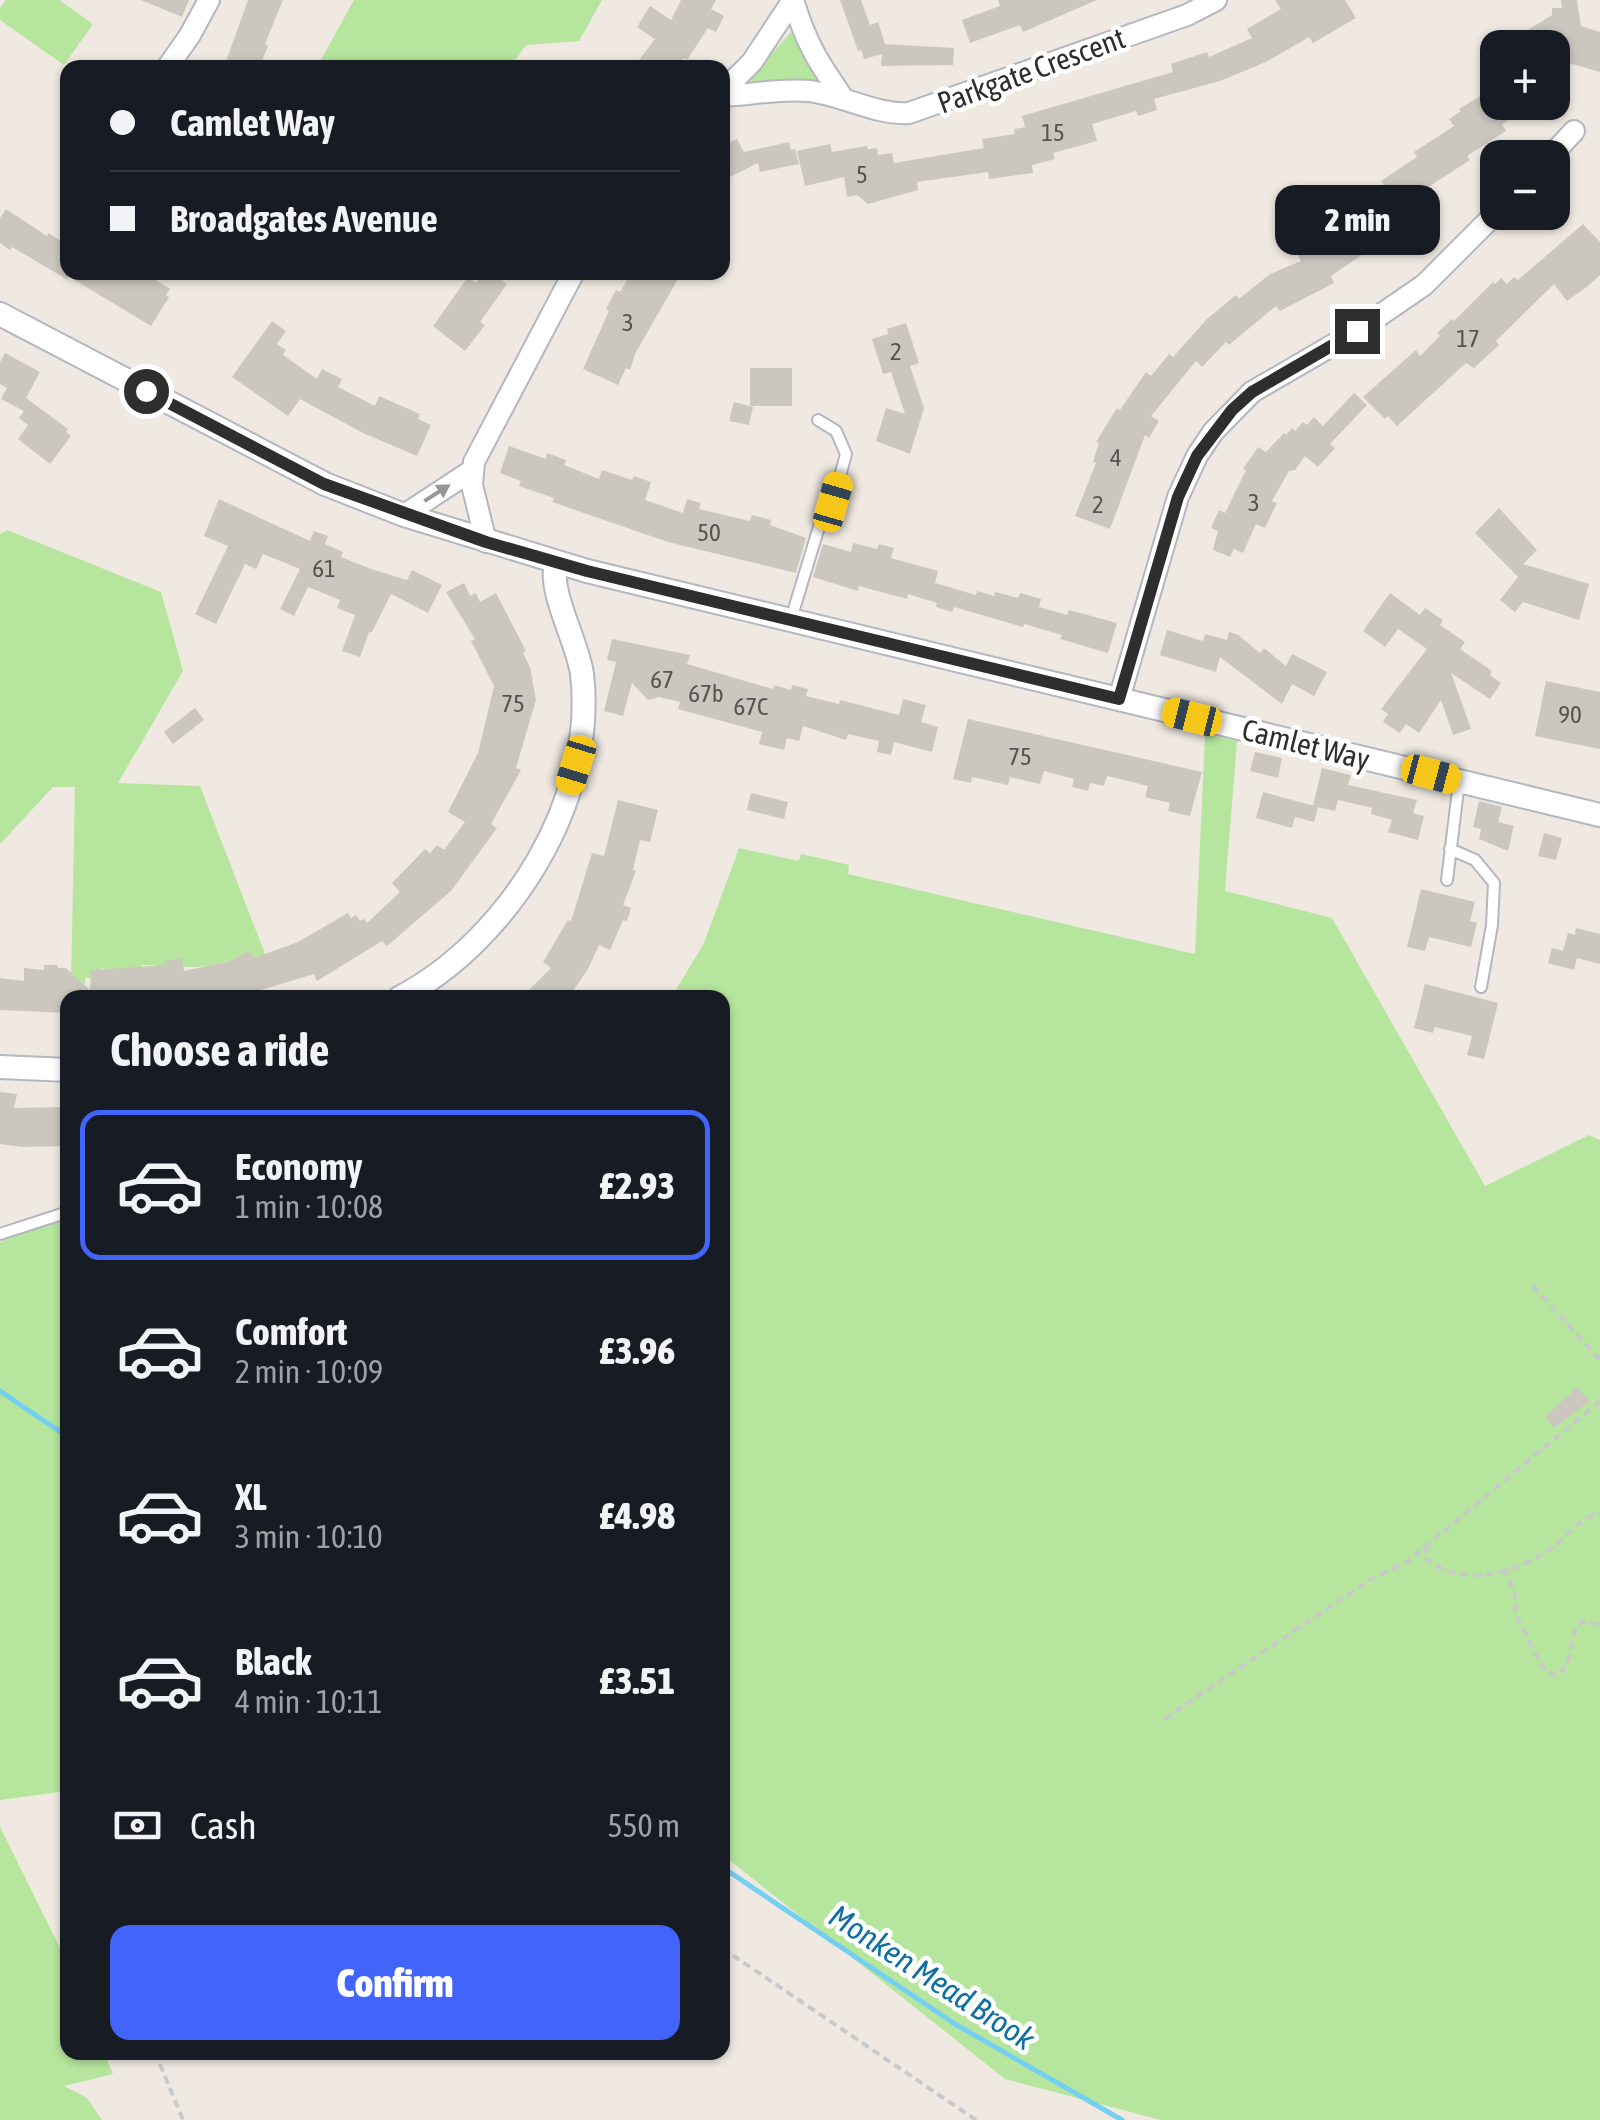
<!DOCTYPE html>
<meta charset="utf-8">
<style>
body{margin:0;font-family:"Asap Condensed",sans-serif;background:#242831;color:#f1f3f6;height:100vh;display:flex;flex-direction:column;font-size:38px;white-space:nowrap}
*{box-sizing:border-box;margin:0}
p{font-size:32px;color:#9ea1a6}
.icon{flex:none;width:55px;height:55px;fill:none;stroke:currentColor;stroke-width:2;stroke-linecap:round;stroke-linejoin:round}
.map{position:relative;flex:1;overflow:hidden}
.drawer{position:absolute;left:60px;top:990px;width:670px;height:1070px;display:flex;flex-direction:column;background:#171b24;border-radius:20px;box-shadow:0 2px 8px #0004}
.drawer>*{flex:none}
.hud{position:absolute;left:60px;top:60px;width:670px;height:220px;border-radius:20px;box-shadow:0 2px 8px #0004;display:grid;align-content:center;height:220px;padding:0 50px;background:#171b24}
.fabs{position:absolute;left:1480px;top:30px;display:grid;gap:20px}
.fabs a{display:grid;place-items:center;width:90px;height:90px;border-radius:20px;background:#171b24;box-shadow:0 2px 8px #0004;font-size:50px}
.end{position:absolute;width:45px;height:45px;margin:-22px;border:12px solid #2e2e2e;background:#fff;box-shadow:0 0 0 5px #fff}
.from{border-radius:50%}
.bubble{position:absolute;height:70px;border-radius:20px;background:#171b24;box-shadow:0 2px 8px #0004;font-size:32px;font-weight:800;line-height:70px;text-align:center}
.car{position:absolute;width:30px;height:60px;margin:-30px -15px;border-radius:12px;box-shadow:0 0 8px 2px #0007;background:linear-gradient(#f5c518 24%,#345 0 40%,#f5c518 0 76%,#345 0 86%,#f5c518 0)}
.hud b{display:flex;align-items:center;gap:35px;height:95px;font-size:38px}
.hud b+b{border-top:2px solid #363941}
.hud i{width:25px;height:25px;background:#f1f3f6}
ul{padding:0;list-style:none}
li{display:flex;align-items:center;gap:30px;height:150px;margin:0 20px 15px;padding:0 30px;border:5px solid transparent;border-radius:20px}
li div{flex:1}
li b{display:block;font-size:38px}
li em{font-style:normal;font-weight:800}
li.current{border-color:#4264fb}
li>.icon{width:90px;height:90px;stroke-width:1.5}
h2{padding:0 50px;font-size:45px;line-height:120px}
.pay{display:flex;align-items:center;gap:25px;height:110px;padding:0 50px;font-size:38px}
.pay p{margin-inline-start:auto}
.primary-button{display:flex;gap:20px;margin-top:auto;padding:20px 50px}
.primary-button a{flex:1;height:115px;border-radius:20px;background:#4264fb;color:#fff;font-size:40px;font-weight:800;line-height:115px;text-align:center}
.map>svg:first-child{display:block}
</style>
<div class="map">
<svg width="1600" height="2120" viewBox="0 0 1600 2120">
<rect width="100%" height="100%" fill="#efe9e1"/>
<path fill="#b6e59e" d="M6 0H59L93 24 64 65 0 20V8Z
M354 0H602L579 41 526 45 510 67H317Z
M791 32 819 77 818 81 751 82V77Z
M7 530 161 592 183 671 118 783 200 786 265 954 254 958 251 951C224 964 192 974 165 961L167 976 159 977 157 965H142V980L101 968 91 978H85V984L71 983 75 787H53L0 844V534Z
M1205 734 1237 741 1225 891 1332 918 1485 1186 1589 1135 1600 1140V2120H1161L1005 2079 723 1855 722 998H671L704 943 739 848 799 861 801 854 849 865 848 874 1195 954Z
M67 1216V1791L0 1800V1242Z
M0 1827 67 1962 68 2052 104 2053 113 2074 64 2086 87 2098 102 2120H0Z"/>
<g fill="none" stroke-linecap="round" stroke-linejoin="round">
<path stroke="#75cff0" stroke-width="5" d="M0 1391 68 1437
M722 1867 955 2024 1122 2120"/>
</g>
<path fill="#cbc7bf" d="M141 0H189L182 17Z
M248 0H283L265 44 268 46 259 68H234L225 64Z
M681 0H716L711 9 724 16 716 32 708 28 687 60 684 58 677 68H633L655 39 637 27 650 6 671 20Z
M840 0H861L870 25 878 22 885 44 954 48 953 65 881 66 882 54 864 59 861 50 858 51Z
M998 0H1097L1023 32 1020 25 970 43 962 20 1000 6Z
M1275 0H1345L1356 18 1313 43 1309 37 1266 62 1220 81 1154 99 1157 110 1138 116 1136 111 1092 124 1097 141 1053 153 1055 159 1032 165 1033 173 989 179 988 172 917 182 918 190 868 204 857 195 847 197 844 177 805 186 797 151 830 144 832 152 867 146 868 149 877 148 878 155 892 153 894 163 984 148 982 139 1015 134 1014 129 1025 127 1022 116 1173 72 1171 64 1207 52 1209 57 1252 38 1247 29 1281 9Z
M1561 0H1577L1581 26 1600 32V72L1552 58V48H1499L1552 15V8H1562Z
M1498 85V102H1515L1521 112 1502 124 1506 131 1467 156 1470 160 1393 210 1396 214 1379 224 1388 237 1331 276 1334 283 1280 311 1276 306 1229 345 1226 342 1202 367 1196 361 1151 416 1159 421 1149 438 1145 435 1110 529 1075 516 1096 463 1093 462 1099 443 1096 442 1117 408 1120 410 1146 372 1151 376 1169 354 1173 357 1207 319 1236 295 1239 299 1270 274 1301 261 1295 250 1314 242 1319 253 1362 225 1357 217 1390 195 1381 181 1417 157 1414 152 1454 126 1449 119 1461 111 1459 109Z
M737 139 744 152 789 142 791 150 795 149 799 164 760 172 758 163 722 181V146Z
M6 209 47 236 48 233 68 245V272H143L170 289 166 295 169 297 151 326 68 276V280L12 247 10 250 0 243V218Z
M1583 224 1600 242V275L1588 286 1567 301 1554 284 1496 341 1499 345 1474 368 1466 363 1397 426 1388 416 1385 419 1363 397 1416 350 1420 356 1440 336 1437 333 1452 319 1454 321 1493 282 1495 284 1501 278 1507 284 1514 277 1518 280Z
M484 272H491L507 284 480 322 485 325 465 351 433 326 468 277 476 283Z
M632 272H682L635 354 630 370 626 368 618 385 583 369 609 311 606 309 616 290 620 292Z
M272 321 286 331 277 344 286 350 283 355 317 379 322 369 342 379 338 387 375 406 379 396 420 414 418 419 431 425 417 456 363 433 300 399 288 416 232 377Z
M906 323 919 363 910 366 924 408 910 454 876 441 886 408 905 414 891 372 883 374 872 339 888 334 887 329Z
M5 353 40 372 26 398 68 429 66 432 71 436 50 464 18 439 28 425 19 418 24 411 1 399 7 388 0 384V362Z
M750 368H792V406H750Z
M1354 393 1367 405 1330 444 1335 448 1318 467 1305 456 1295 470 1289 471 1272 501 1277 503 1265 528 1256 524 1243 553 1234 549 1230 557 1213 550 1218 531 1211 528 1219 510 1225 513 1246 470 1243 469 1258 447 1266 452 1284 433 1286 435 1292 428 1295 431 1303 422 1307 425 1314 417 1323 426Z
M734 402 753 407 749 425 729 421Z
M509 446 546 459 547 453 566 460 564 465 599 479 602 470 632 480 634 476 651 482 645 500 683 513 687 499 701 503 699 509 750 521 752 515 771 520 770 525 806 538 796 573 668 542 552 502 554 498 519 486 521 481 500 473Z
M219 499 310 541 314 531 328 536 325 544 343 552 341 557 371 569 407 580 412 570 442 585 428 613 391 594 372 632H369L360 657 342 651 355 615 337 608 340 600 308 587 294 616 280 609 300 569 263 554 256 569 245 564 216 624 195 614 228 546 204 536Z
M1499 508 1537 550 1523 564 1589 584 1579 620 1523 602 1515 612 1500 600 1518 577 1475 533Z
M853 543 877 549 879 544 894 548 891 558 938 571 935 583 976 595 977 591 994 596 995 592 1018 598 1020 593 1041 599 1039 607 1067 615 1069 610 1117 623 1108 653 1060 639 1062 635 1024 624 1023 627 954 607 952 612 936 607 937 603 908 594 907 599 859 586 858 591 813 577 823 544 851 552Z
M464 583 470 596 476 593 480 602 496 593 526 651 523 653 530 667 536 700 516 768 521 770 491 824 497 828 451 891 387 946 382 941 317 981 314 974 234 998H68V1013L0 1010V978L24 981V968L44 970V965H58V968H66L90 990 91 970 165 965 164 961 182 958 184 971 226 962 251 951 254 958 298 942 348 913 351 918 356 915 360 921 364 919 367 923 400 892 392 883 425 849 430 853 437 845 444 850 465 822 448 812 478 753 494 686 471 641 475 639 446 592Z
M1390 593 1420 615 1425 608 1443 620 1440 625 1465 642 1460 649 1492 671 1490 675 1501 683 1490 699 1451 673 1471 729 1453 735 1441 700 1419 733 1406 724 1400 733 1383 722 1388 714 1381 709 1427 649 1398 629 1385 647 1363 631Z
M1167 630 1203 641 1205 634 1227 640 1229 632 1238 635 1260 653 1264 648 1286 666 1292 654 1327 672 1314 696 1292 684 1282 704 1220 657 1216 672 1160 655Z
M612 639 690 655 687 664 773 689 774 685 791 690 792 685 808 689 806 696 839 704 840 700 899 715 903 699 926 705 921 722 938 727 932 752 894 742 891 755 877 752 879 741 848 734 846 740 803 726 799 741 787 738 784 750 759 744 762 732 678 709 680 702 659 697 648 700 632 683 623 716 604 711 616 662 607 660Z
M1546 681 1600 692V749L1535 736Z
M195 708 204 720 173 744 164 732Z
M968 719 1202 772 1190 816 1168 811 1170 803 1145 797 1148 786 1107 776 1104 786 1090 783 1088 791 1072 787 1074 779 1044 771 1040 784 1010 777 1008 785 972 777 971 783 953 779Z
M1255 752 1282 758 1278 778 1250 771Z
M1322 768 1351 775 1348 785 1417 800 1413 813 1424 816 1418 840 1388 832 1392 820 1371 814 1372 808 1338 800 1335 811 1313 806Z
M1263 792 1318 807 1314 822 1295 817 1292 828 1256 818Z
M751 793 788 802 784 819 747 810Z
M618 800 658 810 650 842 640 840 633 870 636 871 623 905 631 908 627 921 623 920 610 950 599 945 588 969 568 998H521L551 968 543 962 568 920 571 921 592 853 604 856Z
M1479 801 1502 807 1498 822 1514 826 1508 851 1479 839 1481 829 1473 827Z
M1544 833 1562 838 1556 860 1538 856Z
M1421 889 1475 902 1470 921 1477 923 1471 947 1429 937 1425 951 1407 947Z
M1576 928 1600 934V964L1577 958 1574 970 1548 963 1552 948 1563 951 1568 933 1575 935Z
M1425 984 1498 1003 1484 1059 1467 1055 1472 1036 1435 1027 1433 1033 1414 1028Z
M0 1092 17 1094 14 1108 68 1107V1146L21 1147 0 1144Z
M1577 1387 1590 1401 1554 1428 1545 1417Z"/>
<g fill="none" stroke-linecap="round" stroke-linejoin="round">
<g stroke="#b4b7c1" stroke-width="14">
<path id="service" d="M791 619 822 517 833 502 846 454 836 431 818 420
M1450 849 1475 860 1494 883 1492 925 1481 987
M1447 880 1459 782
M0 1234 68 1212"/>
</g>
<g stroke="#b4b7c1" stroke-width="24">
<path id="minor" d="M793 0C807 45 817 60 843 98
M167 68 190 35 209 0
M722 92 752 62 793 0
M722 96C752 95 780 88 809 91 843 95 875 115 909 113L1187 15 1216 0
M1549 158 1574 131
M404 515 471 471
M486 542 472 485 474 462 574 272
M1119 699 1178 497 1197 456 1213 432 1252 392 1357 331 1424 285 1498 211"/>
</g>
<g stroke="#b4b7c1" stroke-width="26">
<path id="tertiary" d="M0 314 325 484 404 515 587 571 1600 815
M399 998C509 941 597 799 582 674 578 643 548 591 556 564
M0 1067 68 1070"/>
</g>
<path stroke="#c9c9c9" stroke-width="4" stroke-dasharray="8 5" stroke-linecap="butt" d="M1533 1286 1600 1360
M1427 1545 1425 1558C1462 1590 1521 1572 1556 1545 1571 1533 1581 1516 1600 1513
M1506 1568 1507 1579 1515 1589V1613L1542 1667 1555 1676C1578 1663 1565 1640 1581 1622L1600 1625
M1164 1719 1371 1579 1408 1561 1600 1401
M722 1948 976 2120
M155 2052 183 2120"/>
<use href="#service" stroke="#fff" stroke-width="10"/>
<use href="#minor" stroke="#fff" stroke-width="20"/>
<use href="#tertiary" stroke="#fff" stroke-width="22"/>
</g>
<defs><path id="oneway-solid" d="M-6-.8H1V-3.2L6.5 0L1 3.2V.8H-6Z" transform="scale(2.5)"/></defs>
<use fill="#969696" href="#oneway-solid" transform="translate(437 493) rotate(-33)"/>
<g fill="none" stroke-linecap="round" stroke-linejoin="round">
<path stroke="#2e2e2e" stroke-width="12" d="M146 391 324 484 486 542 587 571 1119 699 1178 497 1197 456 1232 410 1252 392 1357 331"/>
</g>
<g text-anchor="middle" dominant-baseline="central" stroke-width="9" stroke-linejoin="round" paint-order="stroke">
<g font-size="25" fill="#555452">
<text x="1053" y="132">15</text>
<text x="862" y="174">5</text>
<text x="628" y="322">3</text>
<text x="1468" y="338">17</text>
<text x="896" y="351">2</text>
<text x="1116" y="457">4</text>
<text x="1254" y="502">3</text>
<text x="1098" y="504">2</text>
<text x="709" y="532">50</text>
<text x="324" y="568">61</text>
<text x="662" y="679">67</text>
<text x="706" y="693">67b</text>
<text x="513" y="703">75</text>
<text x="751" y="706">67C</text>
<text x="1570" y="714">90</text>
<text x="1020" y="756">75</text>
</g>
<g font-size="30" fill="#2e2e2e" stroke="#fff">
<text transform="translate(1031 70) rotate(-20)">Parkgate Crescent</text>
<text transform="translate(1306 744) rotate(14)">Camlet Way</text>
</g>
<g font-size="32" font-style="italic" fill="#0d6fa3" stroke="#fff">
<text transform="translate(932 1977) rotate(33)">Monken Mead Brook</text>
</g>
</g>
</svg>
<div class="fabs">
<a>+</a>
<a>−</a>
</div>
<i class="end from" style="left:146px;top:391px"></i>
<i class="end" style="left:1357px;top:331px"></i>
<div class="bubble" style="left:1275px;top:185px;width:165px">2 min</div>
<i class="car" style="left:833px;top:502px;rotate:16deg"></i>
<i class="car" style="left:1192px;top:717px;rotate:284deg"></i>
<i class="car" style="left:576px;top:765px;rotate:197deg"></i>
<i class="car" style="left:1431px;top:774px;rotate:105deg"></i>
<div class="hud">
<b><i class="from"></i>Camlet Way</b>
<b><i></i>Broadgates Avenue</b>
</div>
<section class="drawer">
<h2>Choose a ride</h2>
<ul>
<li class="current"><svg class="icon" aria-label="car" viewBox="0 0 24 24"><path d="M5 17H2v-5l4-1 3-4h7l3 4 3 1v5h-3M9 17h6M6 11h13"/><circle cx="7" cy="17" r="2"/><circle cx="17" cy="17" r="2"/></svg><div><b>Economy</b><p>1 min · 10:08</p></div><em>£2.93</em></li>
<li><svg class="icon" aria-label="car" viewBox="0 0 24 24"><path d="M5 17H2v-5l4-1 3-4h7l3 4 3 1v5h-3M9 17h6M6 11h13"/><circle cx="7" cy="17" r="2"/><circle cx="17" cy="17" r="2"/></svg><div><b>Comfort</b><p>2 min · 10:09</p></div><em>£3.96</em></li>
<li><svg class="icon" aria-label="car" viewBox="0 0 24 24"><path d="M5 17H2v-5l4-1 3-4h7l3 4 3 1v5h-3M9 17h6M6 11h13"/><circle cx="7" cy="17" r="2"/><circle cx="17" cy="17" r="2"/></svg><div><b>XL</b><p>3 min · 10:10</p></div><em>£4.98</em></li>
<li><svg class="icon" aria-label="car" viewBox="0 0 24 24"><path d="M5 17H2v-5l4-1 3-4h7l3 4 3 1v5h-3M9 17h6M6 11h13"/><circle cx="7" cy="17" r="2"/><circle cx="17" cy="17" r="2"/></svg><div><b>Black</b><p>4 min · 10:11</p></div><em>£3.51</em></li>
</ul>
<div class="pay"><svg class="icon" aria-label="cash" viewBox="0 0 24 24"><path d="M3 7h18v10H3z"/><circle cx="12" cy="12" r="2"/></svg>Cash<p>550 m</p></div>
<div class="primary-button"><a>Confirm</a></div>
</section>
</div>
